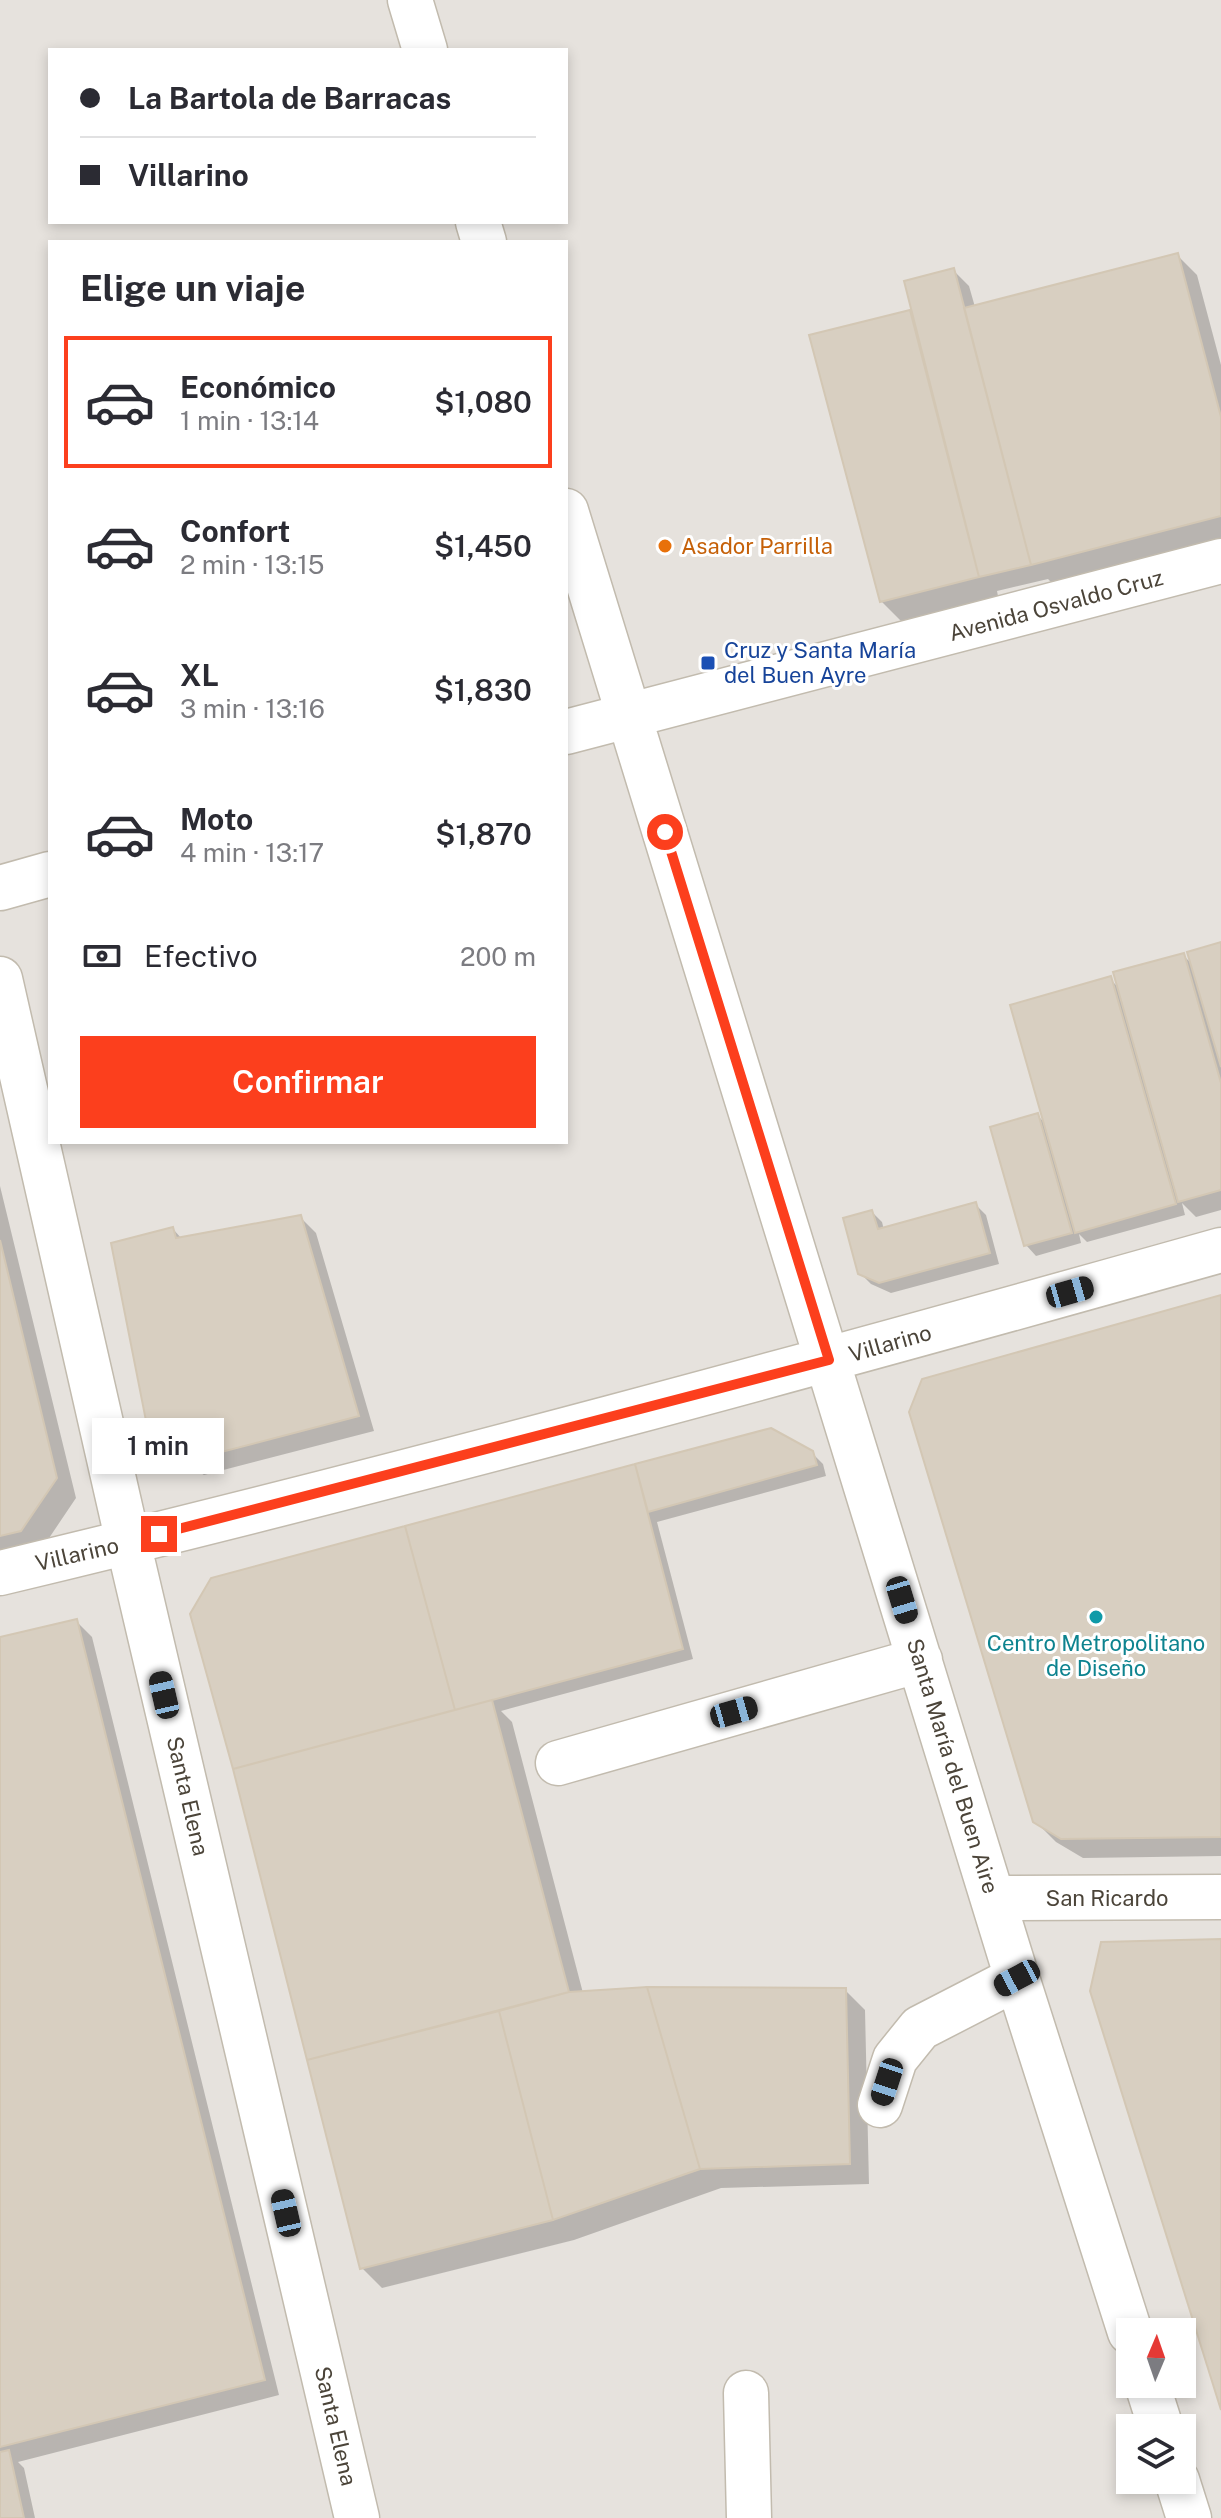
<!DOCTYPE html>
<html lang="es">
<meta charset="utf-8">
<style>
body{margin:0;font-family:"Public Sans",sans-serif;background:#f2f2f3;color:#2b2b33;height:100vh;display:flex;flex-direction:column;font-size:30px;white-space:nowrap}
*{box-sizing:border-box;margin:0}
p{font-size:26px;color:#7c7c81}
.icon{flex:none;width:44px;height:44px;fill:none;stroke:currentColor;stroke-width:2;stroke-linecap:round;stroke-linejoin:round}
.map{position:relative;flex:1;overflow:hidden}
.drawer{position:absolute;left:48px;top:240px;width:520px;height:904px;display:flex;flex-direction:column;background:#fff;border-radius:0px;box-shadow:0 4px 12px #0003}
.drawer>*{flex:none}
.guide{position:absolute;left:48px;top:48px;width:520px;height:176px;border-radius:0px;box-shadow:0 4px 12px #0003;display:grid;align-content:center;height:176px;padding:0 32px;background:#fff}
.needle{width:52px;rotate:2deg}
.tools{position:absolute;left:1116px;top:2318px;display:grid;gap:16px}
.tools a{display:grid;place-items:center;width:80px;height:80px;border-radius:0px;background:#fff;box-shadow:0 4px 12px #0003;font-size:40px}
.end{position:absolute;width:36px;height:36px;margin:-18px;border:10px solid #fc3f1d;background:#fff;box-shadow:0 0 0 4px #fff}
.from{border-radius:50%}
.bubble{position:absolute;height:56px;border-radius:0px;background:#fff;box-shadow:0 4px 12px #0003;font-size:26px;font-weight:600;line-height:56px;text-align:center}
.car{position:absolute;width:24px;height:48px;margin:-24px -12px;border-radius:10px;box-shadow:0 0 6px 2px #0007;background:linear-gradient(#222 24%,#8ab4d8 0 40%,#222 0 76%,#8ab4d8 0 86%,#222 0)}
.guide b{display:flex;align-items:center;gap:28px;height:76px;font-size:30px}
.guide b+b{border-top:2px solid #e1e1e2}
.guide i{width:20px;height:20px;background:#2b2b33}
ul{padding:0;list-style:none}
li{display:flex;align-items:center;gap:24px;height:132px;margin:0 16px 12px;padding:0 16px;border:4px solid transparent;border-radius:0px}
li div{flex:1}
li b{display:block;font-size:30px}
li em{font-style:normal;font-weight:600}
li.selected{border-color:#fc3f1d}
li>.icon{width:72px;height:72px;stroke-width:1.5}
h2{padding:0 32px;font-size:36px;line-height:96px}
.pay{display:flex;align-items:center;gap:20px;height:88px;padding:0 32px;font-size:30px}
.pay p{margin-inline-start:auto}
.primary-button{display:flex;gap:16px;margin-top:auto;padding:16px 32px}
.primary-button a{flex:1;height:92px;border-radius:0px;background:#fc3f1d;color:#fff;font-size:32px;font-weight:600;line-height:92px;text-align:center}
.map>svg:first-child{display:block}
</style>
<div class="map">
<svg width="1221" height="2518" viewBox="0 0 1221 2518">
<rect width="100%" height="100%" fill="#f6f3ec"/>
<path fill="#e6e2dd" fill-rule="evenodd" d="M0 0H1221V2518H0ZM50 50H566V222H50ZM50 242H566V1142H50ZM1130 2332H1182V2384H1130ZM1130 2428H1182V2480H1130Z"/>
<path fill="#0003" d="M1177 255 1197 275 1221 365V541L1053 584 1048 579 997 591 998 596 901 621 881 601 909 312 916 318 954 271 969 286 975 307Z
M1221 945V1210L1196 1217 1182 1203 1185 1215 1087 1242 1079 1234 1081 1243 1036 1256 1026 1245 1037 1115 1046 1124 1110 979 1119 988 1183 955 1193 965Z
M0 1186 76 1498 41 1550 0 1560Z
M976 1205 986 1215 999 1264 891 1293 871 1284 860 1273 872 1212 882 1222 884 1230Z
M300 1217 316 1233 374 1431 204 1475 167 1452 151 1435 173 1229 182 1239Z
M1221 1297V1856L1083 1858 1056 1842 1035 1821Z
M771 1431 812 1453 823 1464 826 1476 657 1522 693 1659 501 1711 512 1722 583 1993 845 1990 865 2010 869 2184 721 2188 574 2240 382 2288 362 2268 235 1771 213 1579Z
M76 1621 92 1637 279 2395 18 2462 24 2468 35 2518H0V1639Z"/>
<path fill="#d8cfc1" stroke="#d3c7b4" stroke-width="2" d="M1178 253 1221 417V516L1031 565 964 308Z
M954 268 1031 565 979 577 904 281Z
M910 310 979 577 880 602 809 335Z
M1221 942V1067L1187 952Z
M1184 953 1221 1083V1190L1178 1202 1113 972Z
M1111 976 1176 1204 1075 1233 1010 1005Z
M1038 1113 1072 1233 1024 1246 990 1127Z
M976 1202 990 1253 879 1283 858 1274 843 1218 872 1210 878 1229Z
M301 1215 359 1416 187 1461 149 1436 111 1243 173 1227 176 1238Z
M0 1240 57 1478 21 1531 0 1536Z
M1221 1295V1837L1061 1839 1033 1822 909 1412 922 1379Z
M771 1428 813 1451 817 1465 648 1512 635 1464Z
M635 1464 683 1649 455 1710 405 1526Z
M405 1526 455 1710 233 1769 190 1614 211 1578Z
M77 1619 265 2380 0 2447V1637Z
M492 1700 569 1992 307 2060 233 1769Z
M1221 1939V2410L1090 1991 1101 1942Z
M647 1987 700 2169 553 2220 499 2011 569 1992Z
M647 1987 846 1988 850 2164 700 2169Z
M499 2011 553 2220 360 2269 307 2060Z
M9 2450 24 2518H0V2452Z"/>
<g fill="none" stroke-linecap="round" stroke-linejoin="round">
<g stroke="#c2bbae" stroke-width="47">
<path id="minor" d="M410 0 425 50
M478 222 484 242
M566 511 1017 1978 1130 2332
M566 732 1221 561
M0 888 50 874
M0 979 128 1542 357 2518
M0 1573C409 1475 816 1364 1221 1250
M558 1763 920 1660
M994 1898 1221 1897
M880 2105 895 2059 920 2028 1017 1978
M1147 2384 1161 2428
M746 2393 749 2518
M1177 2480 1189 2518"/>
</g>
<use href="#minor" stroke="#fff" stroke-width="44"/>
</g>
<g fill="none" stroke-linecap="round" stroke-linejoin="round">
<path stroke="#fc3f1d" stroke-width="10" d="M159 1534 829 1360 665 832"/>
</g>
<circle fill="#e8710a" stroke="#fff" stroke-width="3" cx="665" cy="546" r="8"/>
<rect fill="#1a4fb4" stroke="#fff" stroke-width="3" x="700" y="655" width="16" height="16" rx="4"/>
<circle fill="#0f9aa8" stroke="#fff" stroke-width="3" cx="1096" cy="1617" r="8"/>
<g text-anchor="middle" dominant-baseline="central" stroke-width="6" stroke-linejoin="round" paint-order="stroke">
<g font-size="22" fill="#c56008" stroke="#fff" text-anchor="start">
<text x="681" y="546">Asador Parrilla</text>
</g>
<g font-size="22" fill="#4b4439" stroke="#fff">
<text transform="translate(1056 605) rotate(-15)">Avenida Osvaldo Cruz</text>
<text transform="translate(890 1343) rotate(-16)">Villarino</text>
<text transform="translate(77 1554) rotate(-13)">Villarino</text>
<text transform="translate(953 1766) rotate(73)">Santa María del Buen Aire</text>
<text transform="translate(188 1796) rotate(77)">Santa Elena</text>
<text x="1107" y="1898">San Ricardo</text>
<text transform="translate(336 2426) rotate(77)">Santa Elena</text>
</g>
<g font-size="22" fill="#164399" stroke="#fff" text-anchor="start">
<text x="724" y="650">Cruz y Santa María<tspan x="724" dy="25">del Buen Ayre</tspan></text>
</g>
<g font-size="22" fill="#0d838f" stroke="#fff">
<text x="1096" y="1643">Centro Metropolitano<tspan x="1096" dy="25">de Diseño</tspan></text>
</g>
</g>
</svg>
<div class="tools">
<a><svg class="needle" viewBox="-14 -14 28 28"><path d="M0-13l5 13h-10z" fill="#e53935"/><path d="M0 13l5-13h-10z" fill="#7c7c81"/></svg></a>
<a><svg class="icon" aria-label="layers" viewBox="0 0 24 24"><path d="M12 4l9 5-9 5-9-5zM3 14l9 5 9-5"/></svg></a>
</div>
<i class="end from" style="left:665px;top:832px"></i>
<i class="end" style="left:159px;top:1534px"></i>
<div class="bubble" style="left:92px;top:1418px;width:132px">1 min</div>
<i class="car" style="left:1070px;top:1292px;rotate:74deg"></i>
<i class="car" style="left:902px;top:1600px;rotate:163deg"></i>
<i class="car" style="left:164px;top:1695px;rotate:347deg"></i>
<i class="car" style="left:734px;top:1712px;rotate:74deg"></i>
<i class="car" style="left:1017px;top:1978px;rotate:242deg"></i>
<i class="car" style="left:887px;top:2082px;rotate:198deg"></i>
<i class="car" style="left:286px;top:2213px;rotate:347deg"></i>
<div class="guide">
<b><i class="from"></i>La Bartola de Barracas</b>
<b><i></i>Villarino</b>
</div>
<section class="drawer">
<h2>Elige un viaje</h2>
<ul>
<li class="selected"><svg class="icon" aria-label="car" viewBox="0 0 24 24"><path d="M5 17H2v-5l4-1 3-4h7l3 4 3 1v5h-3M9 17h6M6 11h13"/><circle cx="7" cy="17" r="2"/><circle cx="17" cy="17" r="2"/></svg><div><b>Económico</b><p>1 min · 13:14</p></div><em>$1,080</em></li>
<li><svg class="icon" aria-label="car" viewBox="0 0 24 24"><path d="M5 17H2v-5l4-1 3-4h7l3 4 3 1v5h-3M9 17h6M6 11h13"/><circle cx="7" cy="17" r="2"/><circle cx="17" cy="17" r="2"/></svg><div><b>Confort</b><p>2 min · 13:15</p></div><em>$1,450</em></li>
<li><svg class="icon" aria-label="car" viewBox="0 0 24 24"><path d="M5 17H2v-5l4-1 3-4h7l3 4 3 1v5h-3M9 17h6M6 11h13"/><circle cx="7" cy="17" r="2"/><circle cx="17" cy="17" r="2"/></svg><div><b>XL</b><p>3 min · 13:16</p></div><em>$1,830</em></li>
<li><svg class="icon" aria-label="car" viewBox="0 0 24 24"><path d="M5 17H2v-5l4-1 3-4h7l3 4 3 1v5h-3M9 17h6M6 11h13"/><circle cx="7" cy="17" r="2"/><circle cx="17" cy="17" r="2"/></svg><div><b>Moto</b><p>4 min · 13:17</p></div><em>$1,870</em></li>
</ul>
<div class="pay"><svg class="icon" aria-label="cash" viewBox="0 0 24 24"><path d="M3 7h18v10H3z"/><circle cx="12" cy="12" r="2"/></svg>Efectivo<p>200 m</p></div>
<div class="primary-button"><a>Confirmar</a></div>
</section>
</div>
